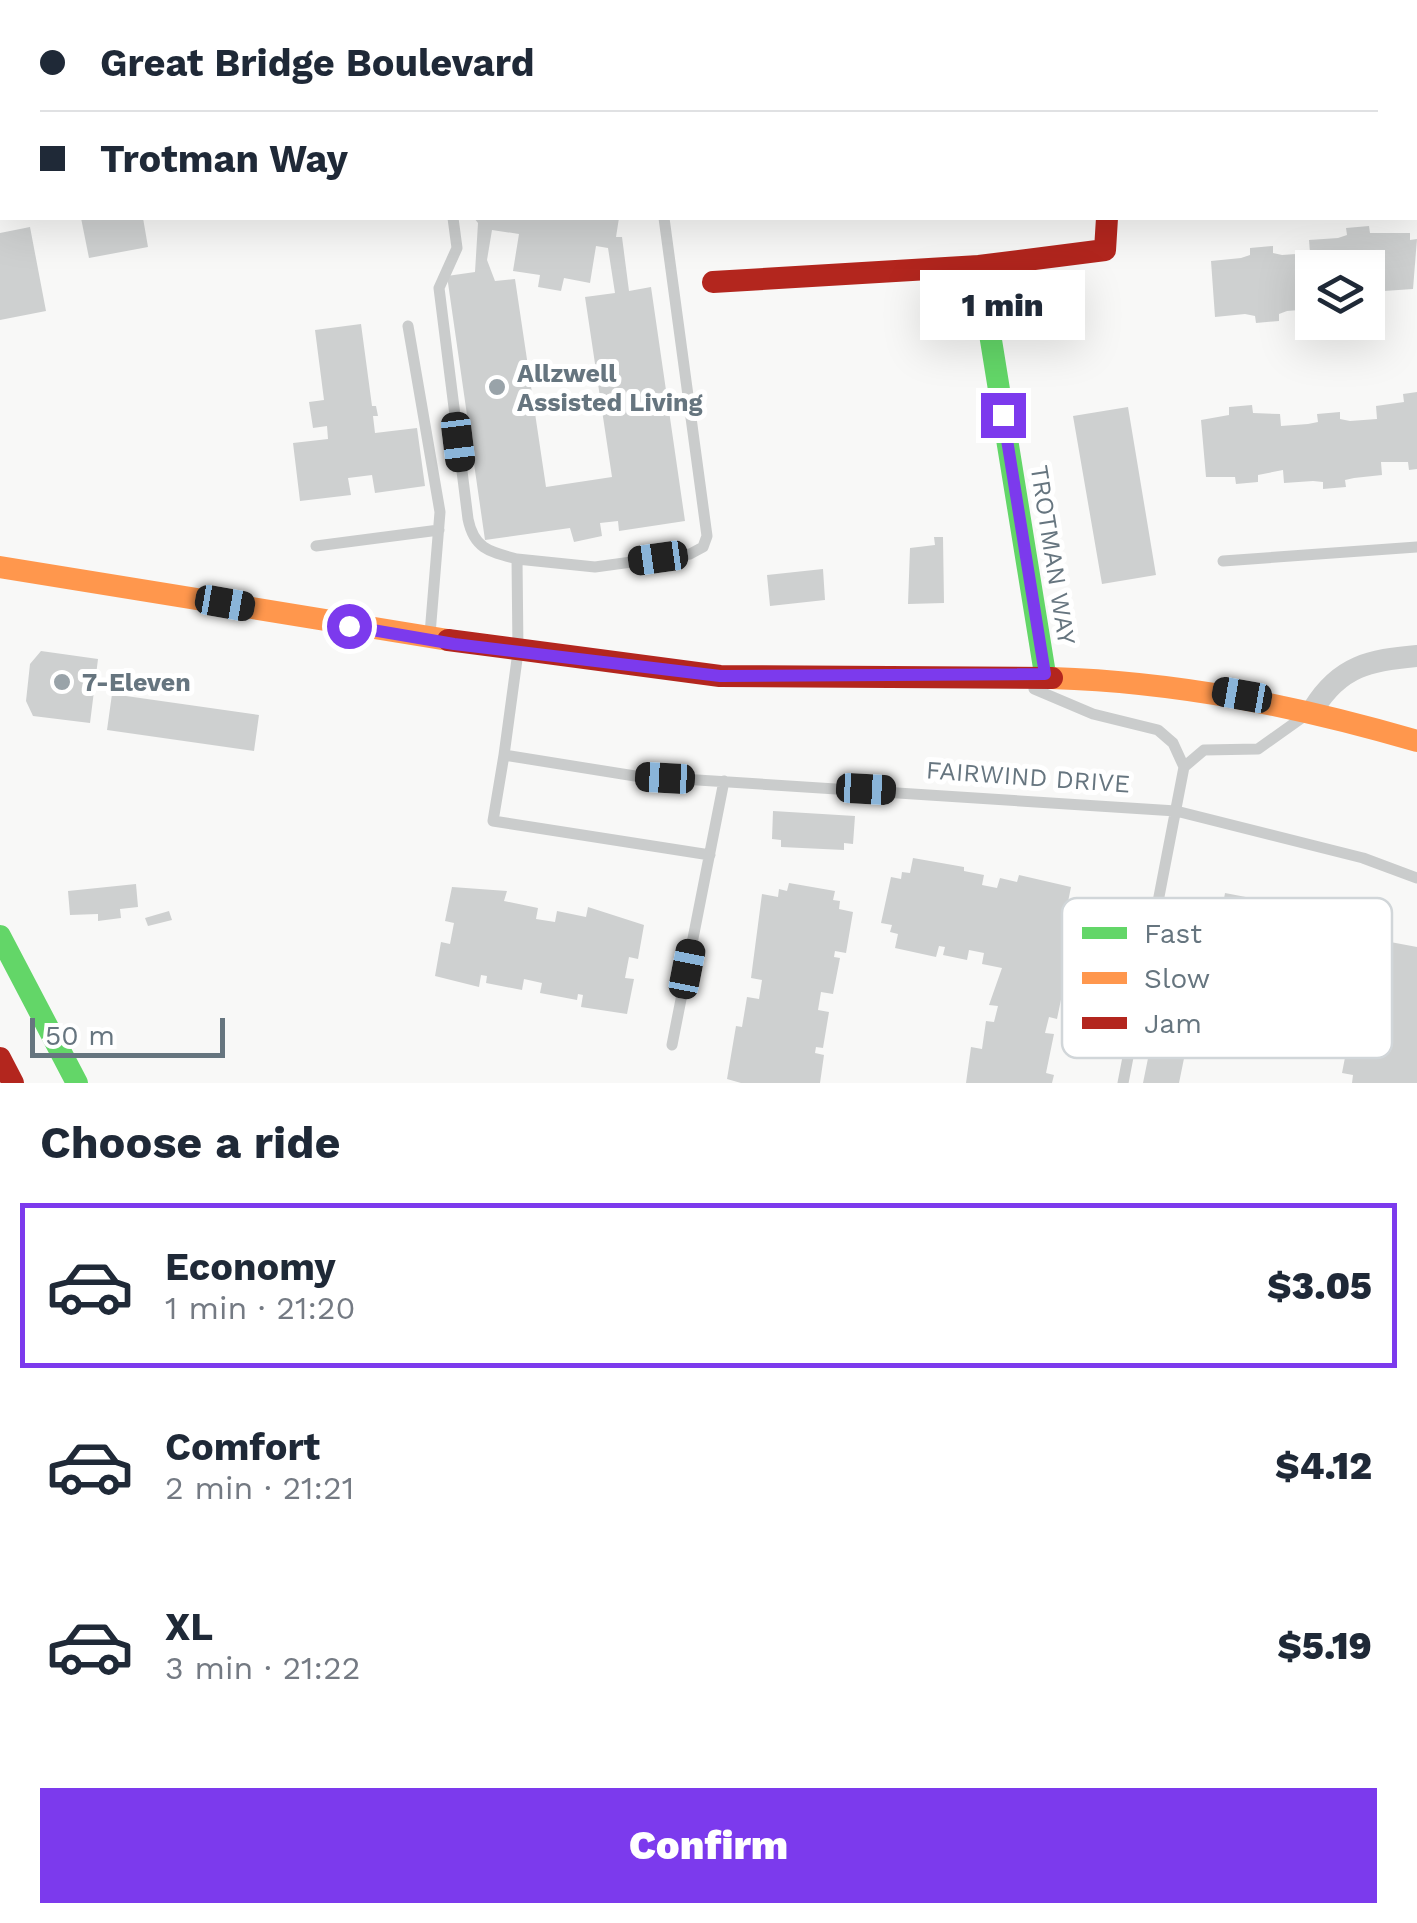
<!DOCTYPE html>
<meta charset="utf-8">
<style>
body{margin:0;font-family:"Work Sans",sans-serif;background:#f2f2f3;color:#1f2937;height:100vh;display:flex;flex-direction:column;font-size:38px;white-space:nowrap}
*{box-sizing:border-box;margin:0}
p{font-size:32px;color:#747a83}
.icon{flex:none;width:55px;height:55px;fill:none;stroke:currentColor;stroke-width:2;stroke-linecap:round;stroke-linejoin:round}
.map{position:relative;height:1083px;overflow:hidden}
.sheet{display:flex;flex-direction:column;background:#fff;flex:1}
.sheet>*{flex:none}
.hud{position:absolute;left:0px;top:0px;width:1418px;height:220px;box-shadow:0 10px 40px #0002;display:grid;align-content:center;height:220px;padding:0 40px;background:#fff}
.tools{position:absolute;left:1295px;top:250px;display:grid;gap:20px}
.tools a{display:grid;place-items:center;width:90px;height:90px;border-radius:0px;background:#fff;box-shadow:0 10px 40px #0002;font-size:50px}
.scale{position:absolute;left:30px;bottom:25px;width:195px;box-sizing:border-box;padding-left:10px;border:5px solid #66757f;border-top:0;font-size:28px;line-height:35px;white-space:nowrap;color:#66757f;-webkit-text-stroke:8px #fff;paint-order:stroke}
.end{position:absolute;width:45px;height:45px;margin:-22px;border:12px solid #7c3aed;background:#fff;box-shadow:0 0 0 5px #fff}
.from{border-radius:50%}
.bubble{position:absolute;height:70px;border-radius:0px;background:#fff;box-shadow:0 10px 40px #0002;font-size:32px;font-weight:800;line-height:70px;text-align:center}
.car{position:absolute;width:30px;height:60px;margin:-30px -15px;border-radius:12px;box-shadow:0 0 8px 2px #0007;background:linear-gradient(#222 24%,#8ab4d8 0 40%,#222 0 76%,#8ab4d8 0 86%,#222 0)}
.hud b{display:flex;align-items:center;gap:35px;height:95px;font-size:38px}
.hud b+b{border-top:2px solid #e0e1e3}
.hud i{width:25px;height:25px;background:#1f2937}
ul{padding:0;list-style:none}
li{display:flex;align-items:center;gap:30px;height:165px;margin:0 20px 15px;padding:0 20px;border:5px solid transparent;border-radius:0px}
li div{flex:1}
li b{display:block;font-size:38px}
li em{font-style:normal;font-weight:800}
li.current{border-color:#7c3aed}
li>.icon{width:90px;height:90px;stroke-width:1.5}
h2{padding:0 40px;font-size:45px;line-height:120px}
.primary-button{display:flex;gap:20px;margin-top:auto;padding:20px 40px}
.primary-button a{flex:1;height:115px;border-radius:0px;background:#7c3aed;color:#fff;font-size:40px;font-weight:800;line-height:115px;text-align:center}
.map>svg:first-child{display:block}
</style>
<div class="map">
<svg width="1417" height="1083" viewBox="0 0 1417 1083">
<rect width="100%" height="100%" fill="#f8f8f7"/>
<path fill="#ced0d0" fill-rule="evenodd" d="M81 218H143L148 247 89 258Z
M474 218H619L616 237H622L629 291 651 287 685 521 619 531 618 521 600 523 602 536 574 542 570 528 485 540 447 276 475 272 478 223ZM492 230 519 234 513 271 540 275 538 287 561 291 564 278 590 283 596 246 608 248 615 293 585 297 612 477 546 487 515 279 495 281 487 260Z
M1369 226 1370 233H1410V240L1417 239 1413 289 1384 291 1375 295 1376 301 1368 302V268H1312V309L1287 311 1279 314V321L1256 323 1255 316 1245 314 1215 317 1211 261 1241 258 1250 255V248L1273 246V253L1282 255 1310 253 1309 240 1338 238 1347 235 1346 228Z
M30 227 46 311 0 320V233Z
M361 324 372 406H376L378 416H373L375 433 417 428 425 486 375 493 372 475 348 478 351 495 300 501 293 443 328 439 327 426 313 428 309 402 324 400 315 330Z
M1417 392V469L1409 470 1408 462H1381L1382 475 1354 478 1345 480 1346 487 1323 489V482L1313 481 1284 483 1283 470 1258 475V482L1236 484 1235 477H1206L1201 420 1229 415V407L1252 405 1253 413 1280 414 1281 426 1308 424 1318 422 1317 414 1340 412V419L1350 421 1377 419 1376 406 1404 402 1403 394Z
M1128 407 1156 575 1102 584 1073 416Z
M934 537H943L944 603 908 604 910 548 935 545Z
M823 569 825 600 770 606 767 575Z
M41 651 98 659 90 723 33 716 26 701 30 664Z
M112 694 259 715 254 751 107 730Z
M773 811 855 816 853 844 844 843V850L781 847V840L772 839Z
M913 858 964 867V871L984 875 982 885 997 888 1000 878 1017 882 1019 875 1071 887 1068 902 1076 904 1074 911 1084 913 1079 938 1070 936 1068 943 1079 946 1071 981 1065 980 1057 1019 1049 1017 1045 1033 1054 1034 1046 1073 1054 1075 1052 1083H966L971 1047 982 1049 986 1021 994 1022 998 1006 989 1005 1002 968 982 964 984 953 969 950 967 960 943 955 945 947 939 946 936 957 895 948 898 934 890 932 892 925 881 923 891 877 901 879 902 872 910 873Z
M789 883 835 891 833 900 840 901 839 909 853 912 846 953 835 951 834 957 840 958 833 994 821 992 818 1010 829 1012 823 1048 816 1047 815 1053 824 1055 820 1083H741L727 1079 736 1026 742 1027 747 997 759 999 762 980 751 978 762 894 778 897 779 889 787 891Z
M136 884 138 907 120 909 121 918 98 921V914L70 915 68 891Z
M452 887 507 891 504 901 538 908 536 919 555 922 557 911 586 917 588 907 644 925 638 959 629 957 625 978 634 979 627 1014 581 1007 583 995 578 994 577 1000 540 993 542 983 524 979 522 990 486 983 487 976 481 975 479 987 435 976 441 942 450 944 454 923 445 921Z
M1225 893 1251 898 1249 904 1259 906 1277 908 1279 900 1311 906 1309 915 1327 918 1324 933 1331 935 1325 962 1319 961 1317 970 1299 967 1297 979 1264 973 1267 960 1244 955 1241 972 1211 966 1217 938 1209 937 1214 909 1222 910Z
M169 911 172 920 148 926 145 918Z
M1385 941 1417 947V1083H1352L1353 1075 1342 1073 1348 1042 1358 1044 1361 1028 1351 1026 1360 955 1375 958 1377 950 1384 951Z
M1157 1014 1185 1020 1183 1028 1190 1029 1179 1083H1143Z"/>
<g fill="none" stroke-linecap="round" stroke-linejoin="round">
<path stroke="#cacccc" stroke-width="11" d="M1415 137H1417
M453 218 457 248 439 288 468 519C474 549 490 552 517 559L518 652 504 755 635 776 1176 811 1363 858 1417 878
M408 326 440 512 430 634
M316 546 439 530
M517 559 595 567 690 554 703 547 707 536 664 218
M1223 561 1417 547
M1034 689 1093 714 1158 730 1173 743 1184 767
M504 755 493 821 710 855
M1184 767 1204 750 1258 749 1303 717
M672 1045 724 781
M1123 1083 1184 767"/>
<path stroke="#cacccc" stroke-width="22" d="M1265 0 1266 2
M1121 2V0
M1415 65 1417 70
M1314 708C1340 666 1370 660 1417 656"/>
<path stroke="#63d668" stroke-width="22" d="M979 266 1045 674
M0 936 77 1083"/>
<path stroke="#ff974d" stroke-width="22" d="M0 567 448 640
M1052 678C1178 682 1297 706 1417 741"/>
<path stroke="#b3261e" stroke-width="22" d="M713 282 979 266 1105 250 1107 218
M448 640 720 676 1052 678
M0 1058 13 1083"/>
</g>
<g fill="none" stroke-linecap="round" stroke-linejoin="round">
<path stroke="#7c3aed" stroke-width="12" d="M349 626 454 644 720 676 1045 674 1003 415"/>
</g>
<g fill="#99a3a9" stroke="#fff" stroke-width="4">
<circle cx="497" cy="387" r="10"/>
<circle cx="62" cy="682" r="10"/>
</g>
<g text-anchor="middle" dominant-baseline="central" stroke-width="10" stroke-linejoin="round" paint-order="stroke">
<g font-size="25" font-weight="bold" fill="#66757f" stroke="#fff" text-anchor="start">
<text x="517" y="373">Allzwell<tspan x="517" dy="29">Assisted Living</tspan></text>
<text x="82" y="682">7-Eleven</text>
</g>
<g font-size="25" fill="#66757f" stroke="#fff">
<text transform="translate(1053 555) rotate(81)">TROTMAN WAY</text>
<text transform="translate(1028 777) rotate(4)">FAIRWIND DRIVE</text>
</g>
</g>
<rect x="1062" y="898" width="330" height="160" rx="15" fill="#fff" stroke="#d1d6d9" stroke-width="2.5"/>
<rect x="1082" y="927" width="45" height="12" fill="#63d668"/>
<rect x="1082" y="972" width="45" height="12" fill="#ff974d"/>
<rect x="1082" y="1017" width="45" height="12" fill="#b3261e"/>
<g font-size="28" fill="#66757f">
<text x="1144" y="943">Fast</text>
<text x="1144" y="988">Slow</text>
<text x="1144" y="1033">Jam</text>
</g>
</svg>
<div class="tools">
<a><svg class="icon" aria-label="layers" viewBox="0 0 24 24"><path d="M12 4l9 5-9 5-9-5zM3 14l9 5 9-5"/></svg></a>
</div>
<div class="scale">50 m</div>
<i class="end from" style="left:349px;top:626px"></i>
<i class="end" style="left:1003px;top:415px"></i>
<div class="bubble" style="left:920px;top:270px;width:165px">1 min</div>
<i class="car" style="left:458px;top:442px;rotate:173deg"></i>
<i class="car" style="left:658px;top:558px;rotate:262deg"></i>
<i class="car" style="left:225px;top:603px;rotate:100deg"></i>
<i class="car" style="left:1242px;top:695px;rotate:280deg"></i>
<i class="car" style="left:665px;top:778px;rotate:273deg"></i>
<i class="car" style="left:866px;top:789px;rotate:93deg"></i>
<i class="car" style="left:687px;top:969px;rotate:11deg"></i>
<div class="hud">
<b><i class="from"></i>Great Bridge Boulevard</b>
<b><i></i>Trotman Way</b>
</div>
</div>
<section class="sheet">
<h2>Choose a ride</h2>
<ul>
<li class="current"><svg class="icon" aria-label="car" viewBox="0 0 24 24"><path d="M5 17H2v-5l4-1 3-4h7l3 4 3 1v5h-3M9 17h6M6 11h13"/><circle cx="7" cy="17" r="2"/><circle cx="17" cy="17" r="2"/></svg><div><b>Economy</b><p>1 min · 21:20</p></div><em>$3.05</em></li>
<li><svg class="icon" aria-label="car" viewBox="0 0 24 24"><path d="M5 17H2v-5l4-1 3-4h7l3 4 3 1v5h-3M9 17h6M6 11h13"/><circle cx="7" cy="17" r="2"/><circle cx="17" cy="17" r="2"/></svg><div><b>Comfort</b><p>2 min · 21:21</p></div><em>$4.12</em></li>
<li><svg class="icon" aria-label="car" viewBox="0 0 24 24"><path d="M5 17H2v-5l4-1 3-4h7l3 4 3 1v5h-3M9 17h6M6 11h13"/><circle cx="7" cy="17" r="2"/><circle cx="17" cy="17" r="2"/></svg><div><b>XL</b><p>3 min · 21:22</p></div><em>$5.19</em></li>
</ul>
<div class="primary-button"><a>Confirm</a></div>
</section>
